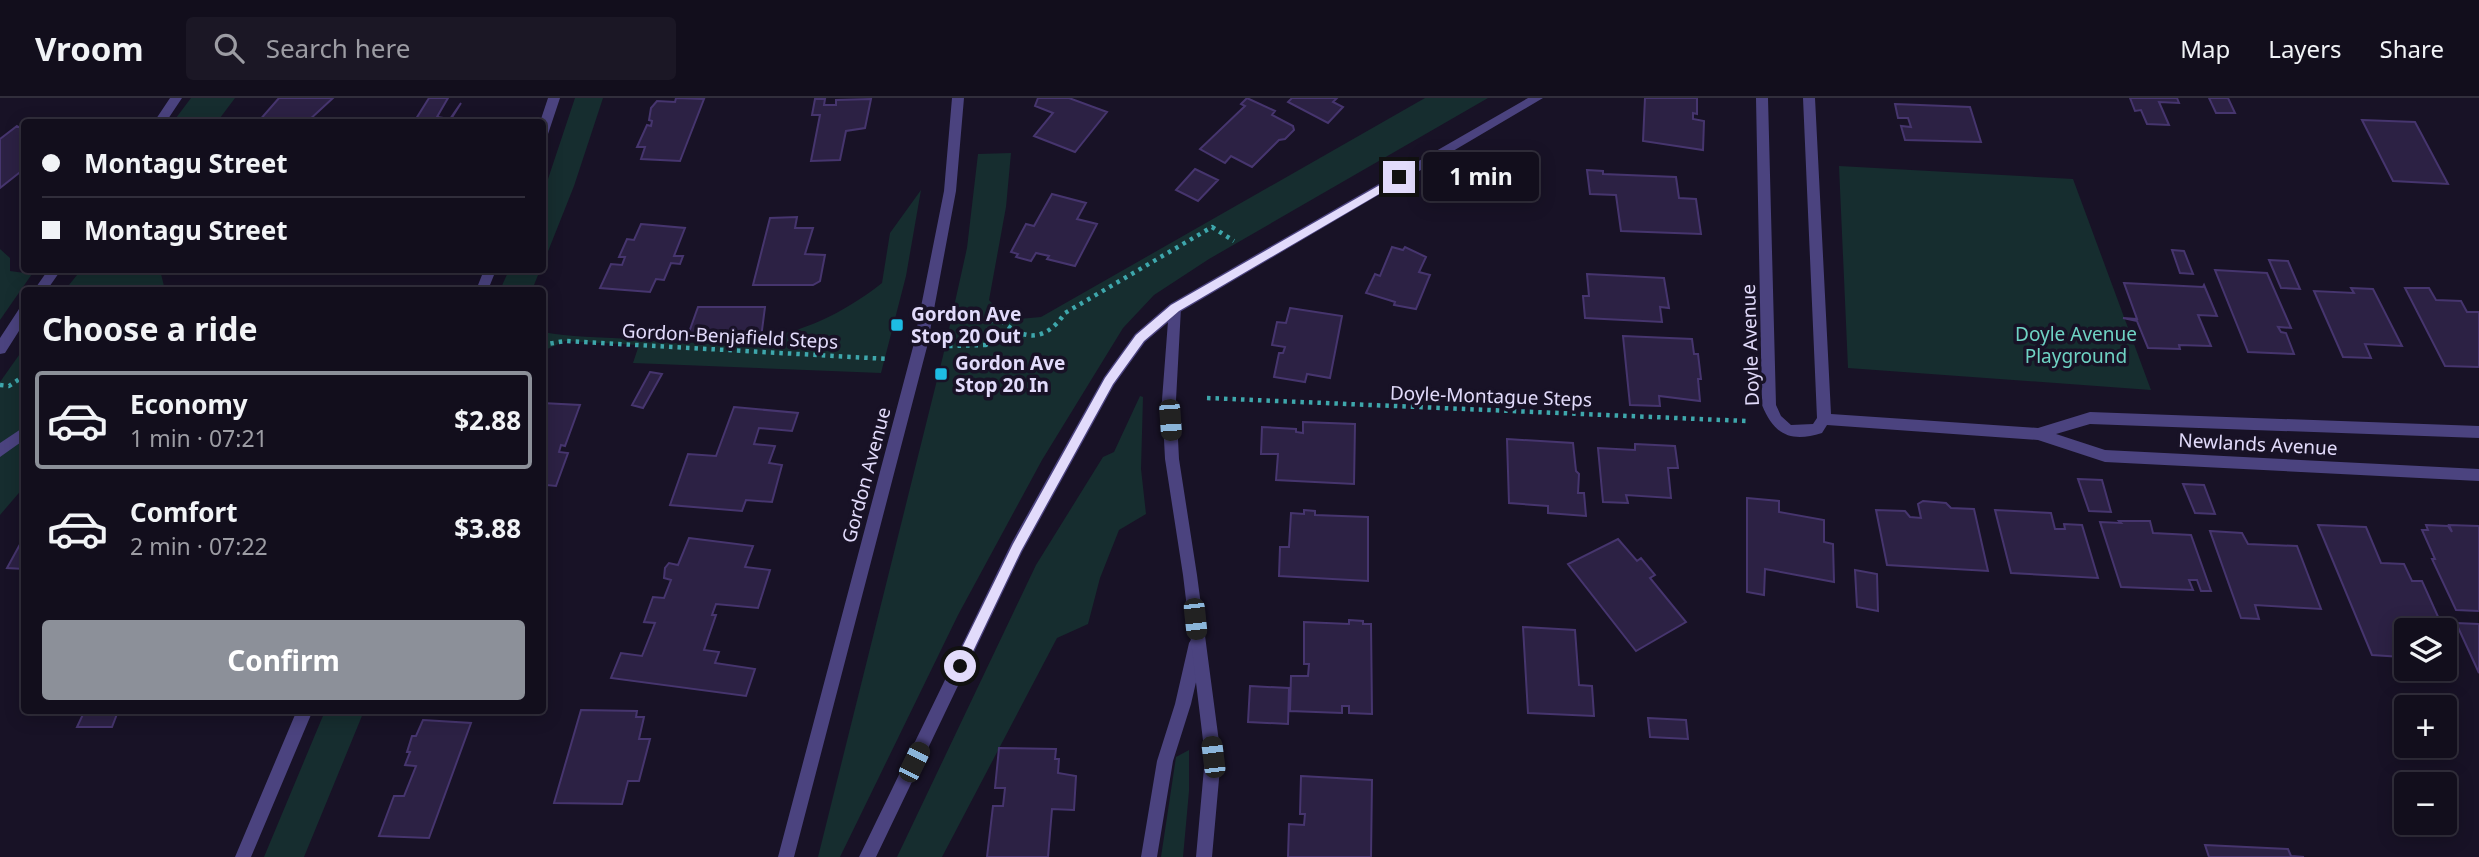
<!DOCTYPE html>
<meta charset="utf-8">
<style>
body{margin:0;font-family:"Noto Sans",sans-serif;background:#1b1725;color:#f1f3f6;height:100vh;display:flex;flex-direction:column;font-size:26px;white-space:nowrap}
*{box-sizing:border-box;margin:0}
p{font-size:23px;color:#9c9ca3}
.icon{flex:none;width:38px;height:38px;fill:none;stroke:currentColor;stroke-width:2;stroke-linecap:round;stroke-linejoin:round}
.map{position:relative;flex:1;overflow:hidden}
.details{position:absolute;left:21px;top:189px;width:525px;height:427px;display:flex;flex-direction:column;background:#120e1c;border-radius:7px;box-shadow:0 4px 18px #0003,0 0 0 2px #312e3b}
.details>*{flex:none}
.banner{position:absolute;left:21px;top:21px;width:525px;height:154px;border-radius:7px;box-shadow:0 4px 18px #0003,0 0 0 2px #312e3b;display:grid;align-content:center;height:154px;padding:0 21px;background:#120e1c}
.buttons{position:absolute;left:2394px;top:520px;display:grid;gap:14px}
.buttons a{display:grid;place-items:center;width:63px;height:63px;border-radius:7px;background:#120e1c;box-shadow:0 4px 18px #0003,0 0 0 2px #312e3b;font-size:35px}
.end{position:absolute;width:32px;height:32px;margin:-16px;border:9px solid #e2dbfb;background:#111;box-shadow:0 0 0 4px #111}
.from{border-radius:50%}
.bubble{position:absolute;height:49px;border-radius:7px;background:#120e1c;box-shadow:0 4px 18px #0003,0 0 0 2px #312e3b;font-size:23px;font-weight:700;line-height:49px;text-align:center}
.car{position:absolute;width:21px;height:42px;margin:-21px -10px;border-radius:9px;box-shadow:0 0 5px 2px #0007;background:linear-gradient(#222 24%,#8ab4d8 0 40%,#222 0 76%,#8ab4d8 0 86%,#222 0)}
.banner b{display:flex;align-items:center;gap:24px;height:66px;font-size:26px}
.banner b+b{border-top:2px solid #312e3b}
.banner i{width:18px;height:18px;background:#f1f3f6}
ul{padding:0;list-style:none}
li{display:flex;align-items:center;gap:21px;height:98px;margin:0 14px 10px;padding:0 7px;border:4px solid transparent;border-radius:7px}
li div{flex:1}
li b{display:block;font-size:26px}
li em{font-style:normal;font-weight:700}
li.on{border-color:#8c9099}
li>.icon{width:63px;height:63px;stroke-width:1.5}
h2{padding:0 21px;font-size:32px;line-height:84px}
.primary-button{display:flex;gap:14px;margin-top:auto;padding:14px 21px}
.primary-button a{flex:1;height:80px;border-radius:7px;background:#8c9099;color:#fff;font-size:28px;font-weight:700;line-height:80px;text-align:center}
header{display:flex;align-items:center;gap:42px;box-sizing:border-box;height:98px;padding:0 35px;background:#120e1c;border-bottom:2px solid #312e3b}
header strong{font-size:33px}
nav{display:flex;gap:38px;margin-inline-start:auto;font-size:24px}
.search{width:490px;height:63px;background:#1b1725;display:flex;align-items:center;gap:18px;box-sizing:border-box;padding:0 24px;border-radius:7px;color:#9c9ca3;font-size:26px}
.map>svg:first-child{display:block}
</style>
<header>
<strong>Vroom</strong>
<div class="search"><svg class="icon" aria-label="search" viewBox="0 0 24 24"><circle cx="10" cy="10" r="6"/><path d="M15 15l6 6"/></svg>Search here</div>
<nav><a>Map</a><a>Layers</a><a>Share</a></nav>
</header>
<div class="map">
<svg width="2479" height="759" viewBox="0 0 2479 759">
<rect width="100%" height="100%" fill="#181226"/>
<path fill="#162d2f" d="M191 0H235L217 24H173Z
M575 0H603L574 88 543 166V96Z
M1425 0H1488L1209 161 1154 197 1123 230 1042 362 958 517 840 759H818L943 258 967 150 978 56 1011 55 1006 109 989 202 1007 222 1041 219Z
M1839 68 2073 81 2151 292 1848 270Z
M921 92 906 178 881 275 633 265 639 247 565 243 543 253V234C570 239 600 239 628 241 729 249 799 250 882 185L890 135Z
M0 151 10 160V173L32 176 0 222Z
M81 172H160L165 192H65Z
M509 172H540L532 192H500Z
M24 250V389L0 417V284Z
M1140 298 1143 299 1141 371 1146 416 1119 432 1100 480 1088 526 1057 540 942 759H897L1036 467 1103 359 1114 354Z
M325 613H364L304 759H264Z
M1189 652V693L1183 759H1161L1176 659Z"/>
<path fill="#2c2144" stroke="#46356e" stroke-width="2" d="M279 0H333L307 24H258Z
M429 0H448L437 19 450 21 461 5 451 21 460 22 459 24H414Z
M676 0 704 1 680 63 641 61 645 49H637L647 27 651 28 652 23 649 22 651 10 657 3 675 4Z
M1038 0H1069L1107 14 1075 54 1034 38 1053 15 1035 8Z
M1247 0 1275 13 1272 17 1293 28 1294 32 1285 41 1279 42 1252 69 1231 58 1225 65 1200 51 1245 8 1241 6Z
M1292 0H1337L1333 4 1343 9 1328 25 1288 4Z
M1645 0H1697V16L1693 15V21L1704 23 1703 52 1643 43Z
M2130 0H2177L2179 5 2159 4 2169 27 2147 26 2141 12 2135 13Z
M2209 0H2228L2235 15H2216Z
M815 1H825L824 7H836V2L871 1 865 30 846 33 840 62 811 63 820 17H812Z
M1895 6 1970 9 1981 44 1905 42 1901 28 1911 29 1908 20H1898Z
M2362 22 2415 24 2448 86 2393 83Z
M17 28 24 32V71L0 90V41Z
M1195 71 1218 82 1198 103 1176 92Z
M1587 72 1603 73V76L1676 79 1679 100 1696 101 1701 136 1621 133 1616 97 1590 96Z
M1052 96 1086 105 1077 121 1097 126 1075 168 1047 161 1049 158 1036 155 1031 163 1016 159 1018 156 1011 154 1026 126 1034 128Z
M797 119 795 130H813L805 156 825 157 820 183 813 187H753L770 120Z
M641 126 685 130 674 158H683L680 166 671 165 664 182 656 181 650 194 600 190 611 166 622 167 625 159H619L627 141 634 142Z
M1392 149 1403 152 1405 149 1426 159 1419 174 1430 177 1416 211 1394 207 1395 204 1366 195 1375 176 1380 178Z
M2172 152 2184 153 2193 176 2180 175Z
M2269 162 2288 163 2300 191 2281 190Z
M2215 172 2267 175 2291 230 2278 229 2281 234 2286 235 2294 256 2248 254Z
M1587 176 1664 180 1669 210 1660 209 1662 224 1585 220 1583 198H1589Z
M2124 185 2203 189 2204 187 2217 218 2198 217 2211 248 2179 247 2180 251 2148 250 2137 223 2123 220 2137 221Z
M2351 190 2373 191 2402 248 2365 246 2371 260 2343 259 2314 193 2354 195Z
M2405 190H2429L2436 202 2461 203 2467 214H2479V269L2445 268Z
M698 209H765L761 240H687Z
M1290 210 1342 218 1330 280 1307 276 1305 284 1274 279 1279 255H1283L1285 249 1272 247 1277 224 1286 225Z
M1623 238 1692 241 1694 256H1698L1701 281H1698L1700 303 1659 298 1660 308 1630 307Z
M650 274 662 276 643 310 632 307Z
M542 305 580 307 565 348 561 347 559 354 568 355 556 388 547 387 543 400Z
M734 309 798 315 792 333 759 330 754 346 775 348 769 365 782 367 772 404 746 402 742 413 670 407 688 356 716 358Z
M1303 324 1355 326 1354 386 1276 382 1278 356H1261L1262 329 1296 331V334L1303 335Z
M1507 341 1573 345 1576 373 1579 376 1578 395H1584L1586 418 1548 415V408L1509 405Z
M1635 346 1675 348 1678 370H1668L1671 400 1626 397 1628 405 1603 404 1598 350 1635 352Z
M2078 381 2102 382 2111 414 2089 413Z
M2183 386 2204 387 2215 416 2195 415Z
M1747 400 1779 403V414L1824 422V444L1833 446 1834 484 1765 471 1764 497 1747 494Z
M1923 403 1946 405 1951 410 1974 411 1988 473 1887 467 1876 412 1905 413 1910 419 1921 420 1918 406Z
M1304 412 1315 413V417L1368 419V483L1279 478 1280 449H1289L1291 415 1304 416Z
M1995 412 2051 415 2055 431H2065L2064 426 2082 427 2098 480 2011 475Z
M2119 423H2150L2153 435 2191 437 2211 493H2201L2197 482H2189L2193 492 2121 489 2100 424 2121 425Z
M2318 427 2366 429 2381 465 2404 466 2412 483H2422L2444 532H2406V570L2402 559 2372 557Z
M2426 427 2448 428 2452 434 2449 427 2479 428V513L2456 512 2432 461H2435L2422 432H2428Z
M2210 433 2242 435 2248 446 2297 448 2321 511 2255 507 2259 521 2241 520Z
M24 439V471L7 470Z
M689 440 753 448 745 469 770 472 758 510 716 506 712 517H716L704 552 719 554 715 565 755 571 746 598 611 580 621 555 642 558 655 525 644 524 653 499 664 500 671 482 664 480 665 470 669 465 678 467Z
M1618 441 1637 463 1641 460 1655 477 1650 480 1686 524 1636 553 1568 466Z
M1855 472 1877 476 1878 513 1857 509Z
M1349 522 1363 523V526H1371L1372 616 1349 615V608H1342V615L1290 613 1291 578H1308L1309 566H1304V524L1349 526Z
M2456 525 2479 526V575Z
M1523 529 1575 532 1579 587 1592 588 1594 618 1528 615Z
M2445 551 2456 576 2407 573 2406 570H2445Z
M1250 588 1289 590 1288 626 1248 624Z
M85 612H149L147 616H117L112 629H77Z
M581 612 637 613 636 619H644L639 641H650L639 683H628L622 706 554 705Z
M1648 620 1686 622 1688 641 1650 639Z
M423 622 471 625 429 740 379 738 394 698H404L416 668 405 667 410 654H407L412 638H416Z
M999 650 1056 651 1055 661H1059L1058 675 1076 678 1074 712 1052 711 1048 759H987L993 708H1003L1005 690H995Z
M1301 678 1372 682 1371 759H1288L1289 726 1304 727 1305 716H1300Z
M2205 747 2288 751 2291 758 2304 759H2209Z"/>
<g fill="none" stroke-linecap="round" stroke-linejoin="round">
<path stroke="#3ea7ac" stroke-width="4.5" stroke-dasharray="3.5 5" stroke-linecap="butt" d="M542 247 565 243 888 261
M949 248 986 247 992 213C1017 241 1042 249 1065 215L1212 129 1234 143
M0 287 9 288 24 278
M1207 300 1746 323"/>
<path fill="#4b437f" fill-rule="evenodd" d="M24 329V342L0 359V345Z
M1197 538 1202 540 1205 545 1191 606 1173 663 1157 759H1141L1157 663 1175 606 1189 545 1192 540Z"/>
<path fill="#4b437f" fill-rule="evenodd" d="M170 0H182L166 24H154Z
M548 0H560L548 36 542 40V24H540Z
M952 0H964L956 93 927 249 794 759H778L913 249 944 93Z
M1756 0H1768L1776 307 1781 318 1791 327 1813 326 1817 320 1803 0H1815L1831 316 2038 330 2090 314 2479 328V340L2090 326 2056 336 2105 352 2479 371V383L2105 364 2038 342 1827 327 1822 335C1791 345 1774 337 1762 307Z
M48 172H61L47 192H34Z
M484 172H496L488 192H476Z
M1175 205 1181 210 1176 302 1179 361 1197 477 1221 659 1212 759H1196L1205 659 1183 477 1165 361 1162 302 1169 210Z
M24 210V225L5 255 0 256V240L19 211Z
M297 612H313L251 759H235Z"/>
<path fill="#4b437f" fill-rule="evenodd" d="M1528 0H1543L1180 214 1145 244 1114 287 1022 454 876 759H859L1012 444 1104 279 1135 236 1170 206Z"/>
</g>
<path fill="#e2dbfb" d="M1399 76 1404 79 1403 82 1179 213 1144 243 1113 286 1021 453 964 572H955V564L1013 446 1105 280 1136 237 1171 207Z"/>
<g fill="#1dbce4" stroke="#181226" stroke-width="2.5">
<rect x="890" y="220" width="14" height="14" rx="3.5"/>
<rect x="934" y="269" width="14" height="14" rx="3.5"/>
</g>
<g text-anchor="middle" dominant-baseline="central" stroke-width="7" stroke-linejoin="round" paint-order="stroke">
<g font-size="19" font-weight="bold" fill="#e2dbfb" stroke="#181226" text-anchor="start">
<text x="911" y="216">Gordon Ave<tspan x="911" dy="22">Stop 20 Out</tspan></text>
<text x="955" y="265">Gordon Ave<tspan x="955" dy="22">Stop 20 In</tspan></text>
</g>
<g font-size="19" fill="#6fd3c4" stroke="#181226">
<text x="2076" y="236">Doyle Avenue<tspan x="2076" dy="22">Playground</tspan></text>
</g>
<g font-size="19" fill="#e2dbfb" stroke="#181226">
<text transform="translate(730 238) rotate(3)">Gordon-Benjafield Steps</text>
<text transform="translate(1750 247) rotate(-92)">Doyle Avenue</text>
<text transform="translate(1491 298) rotate(2)">Doyle-Montague Steps</text>
<text transform="translate(2258 346) rotate(3)">Newlands Avenue</text>
<text transform="translate(866 377) rotate(-75)">Gordon Avenue</text>
</g>
</g>
</svg>
<div class="buttons">
<a><svg class="icon" aria-label="layers" viewBox="0 0 24 24"><path d="M12 4l9 5-9 5-9-5zM3 14l9 5 9-5"/></svg></a>
<a>+</a>
<a>−</a>
</div>
<i class="end from" style="left:960px;top:568px"></i>
<i class="end" style="left:1399px;top:79px"></i>
<div class="bubble" style="left:1423px;top:54px;width:116px">1 min</div>
<i class="car" style="left:1170px;top:322px;rotate:176deg"></i>
<i class="car" style="left:1195px;top:521px;rotate:174deg"></i>
<i class="car" style="left:1213px;top:659px;rotate:353deg"></i>
<i class="car" style="left:914px;top:664px;rotate:26deg"></i>
<div class="banner">
<b><i class="from"></i>Montagu Street</b>
<b><i></i>Montagu Street</b>
</div>
<section class="details">
<h2>Choose a ride</h2>
<ul>
<li class="on"><svg class="icon" aria-label="car" viewBox="0 0 24 24"><path d="M5 17H2v-5l4-1 3-4h7l3 4 3 1v5h-3M9 17h6M6 11h13"/><circle cx="7" cy="17" r="2"/><circle cx="17" cy="17" r="2"/></svg><div><b>Economy</b><p>1 min · 07:21</p></div><em>$2.88</em></li>
<li><svg class="icon" aria-label="car" viewBox="0 0 24 24"><path d="M5 17H2v-5l4-1 3-4h7l3 4 3 1v5h-3M9 17h6M6 11h13"/><circle cx="7" cy="17" r="2"/><circle cx="17" cy="17" r="2"/></svg><div><b>Comfort</b><p>2 min · 07:22</p></div><em>$3.88</em></li>
</ul>
<div class="primary-button"><a>Confirm</a></div>
</section>
</div>
